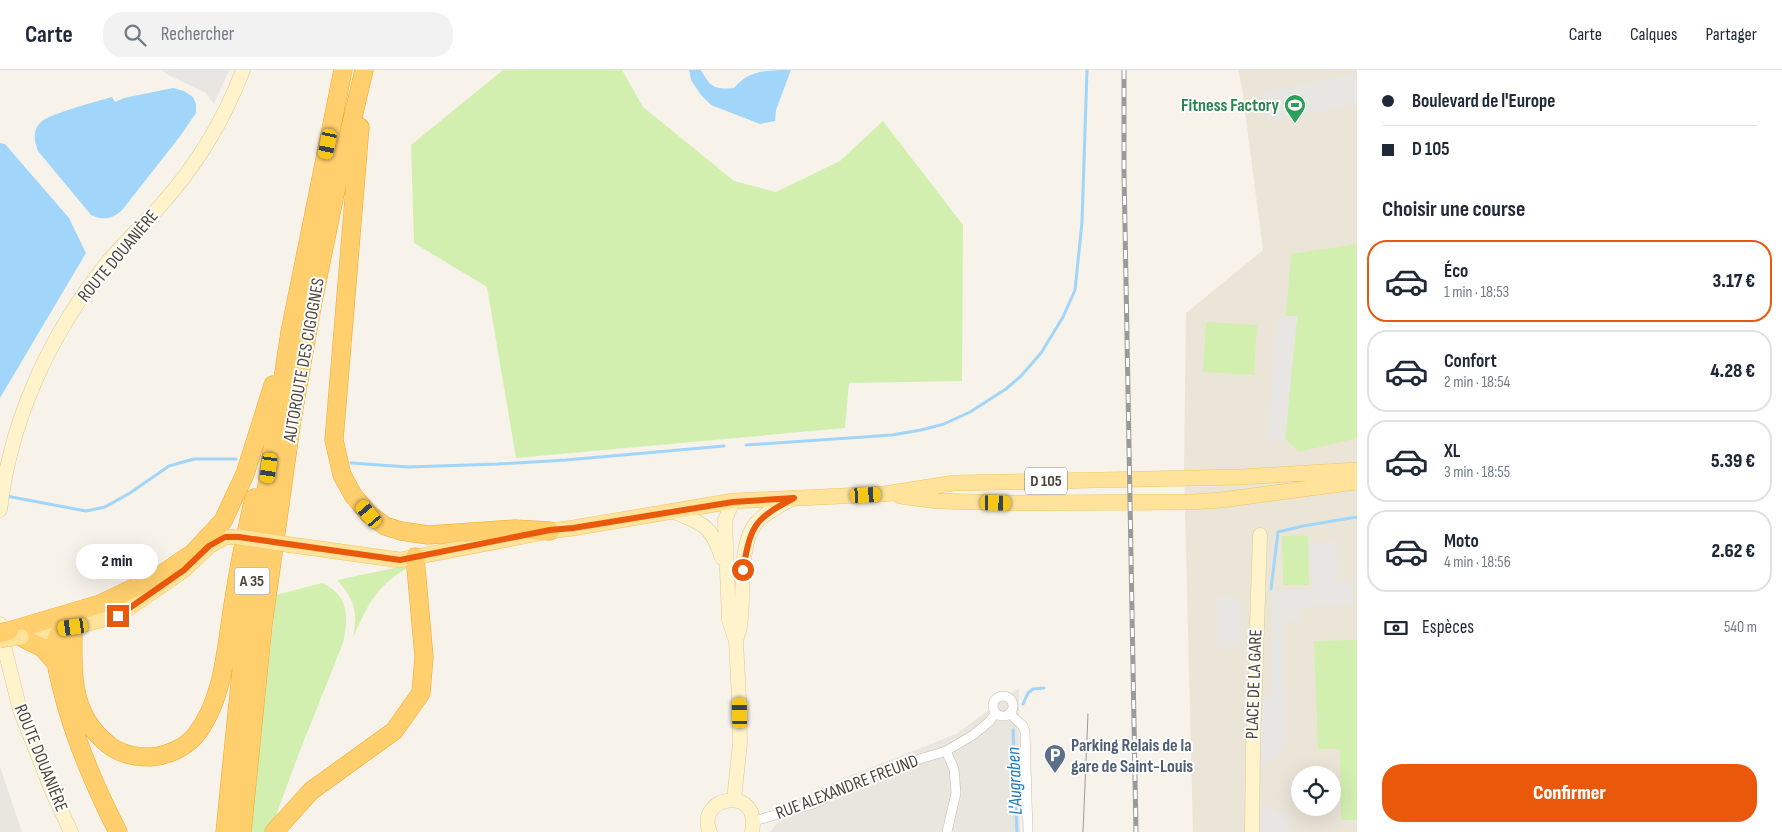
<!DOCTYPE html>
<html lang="fr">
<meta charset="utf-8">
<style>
body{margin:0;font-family:"Sofia Sans Condensed",sans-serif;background:#f2f2f3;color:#1f2937;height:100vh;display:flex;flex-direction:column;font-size:19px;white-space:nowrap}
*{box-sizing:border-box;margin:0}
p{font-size:16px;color:#747a83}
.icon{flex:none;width:28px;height:28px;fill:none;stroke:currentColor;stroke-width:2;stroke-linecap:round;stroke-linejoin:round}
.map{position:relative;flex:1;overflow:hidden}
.sheet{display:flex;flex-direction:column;background:#fff;width:425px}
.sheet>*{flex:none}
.banner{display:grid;align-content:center;height:110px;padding:0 25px;background:#fff}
.buttons{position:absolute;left:1291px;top:696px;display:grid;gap:10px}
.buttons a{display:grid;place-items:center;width:50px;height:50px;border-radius:50%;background:#fff;box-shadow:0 5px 20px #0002;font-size:25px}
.end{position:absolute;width:22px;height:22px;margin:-11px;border:6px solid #ea580c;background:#fff;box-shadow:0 0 0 2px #fff}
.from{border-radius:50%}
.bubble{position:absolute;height:35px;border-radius:18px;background:#fff;box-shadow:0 5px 20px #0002;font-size:16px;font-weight:800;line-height:35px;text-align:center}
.car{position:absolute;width:15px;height:30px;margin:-15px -8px;border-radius:6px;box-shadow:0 0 4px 1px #0007;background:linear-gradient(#f5c518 24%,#345 0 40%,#f5c518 0 76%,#345 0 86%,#f5c518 0)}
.banner b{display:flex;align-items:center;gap:18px;height:48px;font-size:19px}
.banner b+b{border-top:1px solid #e0e1e3}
.banner i{width:12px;height:12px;background:#1f2937}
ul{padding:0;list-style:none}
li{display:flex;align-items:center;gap:15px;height:82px;margin:0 10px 8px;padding:0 15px;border:2px solid #e0e1e3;border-radius:20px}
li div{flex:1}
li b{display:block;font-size:19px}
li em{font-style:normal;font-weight:800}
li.current{border-color:#ea580c}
li>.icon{width:45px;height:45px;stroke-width:1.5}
h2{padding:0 25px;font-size:22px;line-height:60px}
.pay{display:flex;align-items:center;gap:12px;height:55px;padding:0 25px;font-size:19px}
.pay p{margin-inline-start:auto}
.button{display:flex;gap:10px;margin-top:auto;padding:10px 25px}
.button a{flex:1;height:58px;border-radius:20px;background:#ea580c;color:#fff;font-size:20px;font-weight:800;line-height:58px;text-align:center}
header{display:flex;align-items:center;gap:30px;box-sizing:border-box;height:70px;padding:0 25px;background:#fff;border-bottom:1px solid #e0e1e3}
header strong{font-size:24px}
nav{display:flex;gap:28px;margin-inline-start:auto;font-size:18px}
.search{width:350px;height:45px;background:#f2f2f3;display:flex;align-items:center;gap:12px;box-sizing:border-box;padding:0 18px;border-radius:20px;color:#747a83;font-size:19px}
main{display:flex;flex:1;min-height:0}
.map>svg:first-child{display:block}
</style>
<header>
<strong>Carte</strong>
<div class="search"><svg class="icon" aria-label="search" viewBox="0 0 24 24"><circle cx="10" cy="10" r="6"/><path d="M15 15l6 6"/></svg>Rechercher</div>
<nav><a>Carte</a><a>Calques</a><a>Partager</a></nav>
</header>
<main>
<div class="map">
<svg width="1357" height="762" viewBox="0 0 1357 762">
<rect width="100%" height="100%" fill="#f7f3ea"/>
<path fill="#ebe5d8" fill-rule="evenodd" d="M1238 0H1357V762H1193L1184 400 1186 243 1263 180 1242 18ZM1300 705H1332V738H1300Z"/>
<path fill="#e9e5df" d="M1019 618 1020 762H770L793 733 837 711 956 664Z
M0 697 22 762H0Z"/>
<path fill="#d2efaf" d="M503 0H622L643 37 734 111 776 122 840 91 883 51 963 155 962 311 849 313 845 358 516 388 487 217 414 173 411 75Z
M1357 174V368L1299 382 1285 369 1297 246H1286L1291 184Z
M1206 252 1257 255 1254 305 1203 302Z
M1282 466H1308L1309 515H1283Z
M414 494C378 514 369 531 353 568 358 542 355 530 337 510Z
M322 513C349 525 349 547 343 573L299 683 270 762H251L276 525Z
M1357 570V750H1341L1340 679H1318L1314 571Z"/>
<path fill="#e8e6e2" d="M162 0H229L214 34 206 23 168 5Z
M1357 4V34L1267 51 1261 22Z
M1286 246H1297L1285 369 1267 373 1278 249Z
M1336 471 1339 514 1353 513 1354 534 1301 537 1299 546 1301 551H1284L1285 674 1277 684 1258 701 1260 629 1265 625H1271L1273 520H1313L1309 473Z
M1218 527 1241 529 1240 577 1218 576Z
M1259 731 1271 739 1289 741V762H1260Z"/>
<path fill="#a1d5f9" d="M689 0H701C710 17 715 20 734 18 749 0 767 0 791 0L776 40 775 51 760 54 711 35 701 25 691 10Z
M173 18 184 21 193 27 196 34V43L181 65 123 139C113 149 104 151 91 145L38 81C34 70 32 61 41 52 49 44 98 31 112 27L115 32 124 28Z
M0 73 5 74 69 148 86 183 0 328Z"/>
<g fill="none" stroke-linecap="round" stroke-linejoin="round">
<path stroke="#a1d5f9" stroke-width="3" d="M746 375 892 365 921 360 944 354 970 342 1006 319 1021 306 1041 283 1063 247 1075 220 1082 152 1087 0
M351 393 408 397 498 394 566 390 724 376
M6 426 86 441 105 437 130 423 169 396 194 389H236
M1271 519 1278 462 1303 456 1357 447
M1023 634 1028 623 1033 619 1044 618
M1013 660 1017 762"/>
<g stroke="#c4bbab" stroke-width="10">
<path id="street" d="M993 636a10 10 0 1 1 20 0a10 10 0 1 1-20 0Z
M1009 643 1023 656 1025 662 1028 762
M946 681 954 699 956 723 947 762
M754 751 813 734 881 701 946 681 973 665 989 652 996 643"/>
</g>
<g stroke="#dbc996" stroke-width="15">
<path id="secondary" d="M733 431 725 450 729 550 736 571 739 629 740 673 734 730
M0 440C10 352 48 269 102 199 120 176 142 156 161 135 197 95 224 50 243 0
M672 441C703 454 711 454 722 488
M0 554 1 564 20 640 52 721 71 762
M736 571C737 566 740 561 740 556 745 529 737 471 758 451 768 441 781 435 793 428
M710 762C694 726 762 714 752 762
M1252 762 1253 676 1260 465"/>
</g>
<g stroke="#f1c65e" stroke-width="16">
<path id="primary" d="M900 426 937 431 1016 433 1192 432 1221 430 1357 412
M292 475 400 490 550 461 573 458 733 431 884 424 954 413 1241 407 1357 400
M21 567 73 557 117 546 184 500 209 476 225 467H239"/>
</g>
<g stroke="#efa82c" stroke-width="19">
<path id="highway" d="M360 57 334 370 342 405 353 425 369 444 385 456 401 461 428 465 515 459 550 461
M73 557C73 603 69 644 109 675 121 685 136 687 151 687 166 686 185 678 195 666 225 629 226 574 234 529 239 495 246 462 254 428
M62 559C58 564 56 570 55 576 54 589 58 602 61 615 73 666 94 715 118 762
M9 561 100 534 159 506 193 483 223 451 245 404 273 315
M21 567 43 578 56 593
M225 762 246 554 290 262 343 0
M242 762 263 555 292 349 313 231 336 119 364 0
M274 762 311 721 394 661 421 623 424 587 415 487"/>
</g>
<use href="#street" stroke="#fff" stroke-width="9"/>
<use href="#secondary" stroke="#fff3cc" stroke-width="14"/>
<use href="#primary" stroke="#ffe39b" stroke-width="15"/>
<use href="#highway" stroke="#ffcf6d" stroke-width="18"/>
<path stroke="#9a9a9a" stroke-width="1" d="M1083 762 1088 644"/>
<g stroke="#9a9a9a" stroke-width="5">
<path id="rail" d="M1124 0V101L1136 762"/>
</g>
<use href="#rail" stroke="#fff" stroke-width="3" stroke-dasharray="9" stroke-linecap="butt"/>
<g stroke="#f1c65e" stroke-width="16" stroke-linecap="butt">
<path id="primary-bridge" d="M239 467 292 475
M0 570 21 567"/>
</g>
<g stroke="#efa82c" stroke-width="19" stroke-linecap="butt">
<path id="highway-bridge" d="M0 563 9 561"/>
</g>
<use href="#primary-bridge" stroke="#ffe39b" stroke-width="15"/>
<use href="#highway-bridge" stroke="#ffcf6d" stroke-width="18"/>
</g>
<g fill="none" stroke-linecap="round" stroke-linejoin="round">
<path stroke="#ea580c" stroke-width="6" d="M118 546 184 500 209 476 225 467H239L400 490 550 460 573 458 733 432 794 428C753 450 751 455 743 500"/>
</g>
<defs>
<g id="stadium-pin" transform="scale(1.125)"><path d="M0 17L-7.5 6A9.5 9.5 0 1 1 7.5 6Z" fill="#2e9e5b" stroke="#fff"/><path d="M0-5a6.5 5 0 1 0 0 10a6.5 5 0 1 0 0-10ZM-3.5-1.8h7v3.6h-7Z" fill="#fff"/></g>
<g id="parking-pin" transform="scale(1.125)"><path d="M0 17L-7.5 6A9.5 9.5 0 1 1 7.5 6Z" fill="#5c6f8a" stroke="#fff"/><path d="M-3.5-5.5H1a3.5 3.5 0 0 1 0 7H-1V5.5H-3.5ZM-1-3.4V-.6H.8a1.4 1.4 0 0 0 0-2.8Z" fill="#fff"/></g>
</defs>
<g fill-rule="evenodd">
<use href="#stadium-pin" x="1295" y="35"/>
<use href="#parking-pin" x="1055" y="685"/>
</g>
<g text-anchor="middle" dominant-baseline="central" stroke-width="4" stroke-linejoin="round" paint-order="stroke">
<g fill="#fff" stroke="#827c73" stroke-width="1">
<rect x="1025" y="397.5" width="42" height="27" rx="4"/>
<rect x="234.5" y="497.5" width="35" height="27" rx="4"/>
</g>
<g font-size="16" font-weight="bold" fill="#4c4437">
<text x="1046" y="411">D 105</text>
<text x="252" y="511">A 35</text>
</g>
<g font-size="18" font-weight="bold" fill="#27864d" stroke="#fff" text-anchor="end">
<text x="1279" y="35">Fitness Factory</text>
</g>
<g font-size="18" fill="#4c4437" stroke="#fff">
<text transform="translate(118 186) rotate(-50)">ROUTE DOUANIÈRE</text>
<text transform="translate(304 290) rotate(-80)">AUTOROUTE DES CIGOGNES</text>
<text transform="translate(1254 614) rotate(-88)">PLACE DE LA GARE</text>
<text transform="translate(41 688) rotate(68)">ROUTE DOUANIÈRE</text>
<text transform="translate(847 717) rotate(-21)">RUE ALEXANDRE FREUND</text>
</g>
<g font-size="18" font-weight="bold" fill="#4e5e75" stroke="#fff" text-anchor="start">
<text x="1071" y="675">Parking Relais de la<tspan x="1071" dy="21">gare de Saint-Louis</tspan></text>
</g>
<g font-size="19" font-style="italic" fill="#217abd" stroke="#fff">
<text transform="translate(1015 711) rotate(-92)">L'Augraben</text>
</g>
</g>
</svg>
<div class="buttons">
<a><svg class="icon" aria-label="locate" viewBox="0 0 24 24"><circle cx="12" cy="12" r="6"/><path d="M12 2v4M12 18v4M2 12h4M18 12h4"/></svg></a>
</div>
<i class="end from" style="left:743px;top:500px"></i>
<i class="end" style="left:118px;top:546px"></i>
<div class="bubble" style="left:76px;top:474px;width:82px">2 min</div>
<i class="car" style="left:328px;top:74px;rotate:192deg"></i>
<i class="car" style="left:269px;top:398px;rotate:188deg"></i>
<i class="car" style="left:866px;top:425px;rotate:87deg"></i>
<i class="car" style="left:996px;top:433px;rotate:91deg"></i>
<i class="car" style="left:369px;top:444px;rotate:320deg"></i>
<i class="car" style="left:73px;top:557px;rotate:262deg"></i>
<i class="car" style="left:740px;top:643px;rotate:359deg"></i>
</div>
<section class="sheet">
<div class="banner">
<b><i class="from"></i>Boulevard de l'Europe</b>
<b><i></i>D 105</b>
</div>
<h2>Choisir une course</h2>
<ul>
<li class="current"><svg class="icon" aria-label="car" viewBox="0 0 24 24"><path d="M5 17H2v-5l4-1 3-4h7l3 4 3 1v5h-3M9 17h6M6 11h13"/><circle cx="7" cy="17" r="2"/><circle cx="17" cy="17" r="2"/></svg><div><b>Éco</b><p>1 min · 18:53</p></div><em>3.17 €</em></li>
<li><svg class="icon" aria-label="car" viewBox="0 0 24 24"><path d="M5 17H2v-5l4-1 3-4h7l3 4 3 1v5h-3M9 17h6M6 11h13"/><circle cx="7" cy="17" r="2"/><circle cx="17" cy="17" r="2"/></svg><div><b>Confort</b><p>2 min · 18:54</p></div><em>4.28 €</em></li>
<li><svg class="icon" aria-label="car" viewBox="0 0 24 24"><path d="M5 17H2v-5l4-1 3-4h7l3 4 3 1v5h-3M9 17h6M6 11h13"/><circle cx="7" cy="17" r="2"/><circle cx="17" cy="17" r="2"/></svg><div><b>XL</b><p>3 min · 18:55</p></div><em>5.39 €</em></li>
<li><svg class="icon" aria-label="car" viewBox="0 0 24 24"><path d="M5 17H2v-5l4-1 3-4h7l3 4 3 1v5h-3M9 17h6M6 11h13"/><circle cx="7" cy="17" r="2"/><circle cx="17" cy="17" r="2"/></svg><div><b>Moto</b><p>4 min · 18:56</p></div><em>2.62 €</em></li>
</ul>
<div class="pay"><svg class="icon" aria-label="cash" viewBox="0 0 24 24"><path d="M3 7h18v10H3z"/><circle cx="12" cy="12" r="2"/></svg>Espèces<p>540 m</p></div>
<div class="button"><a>Confirmer</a></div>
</section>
</main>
